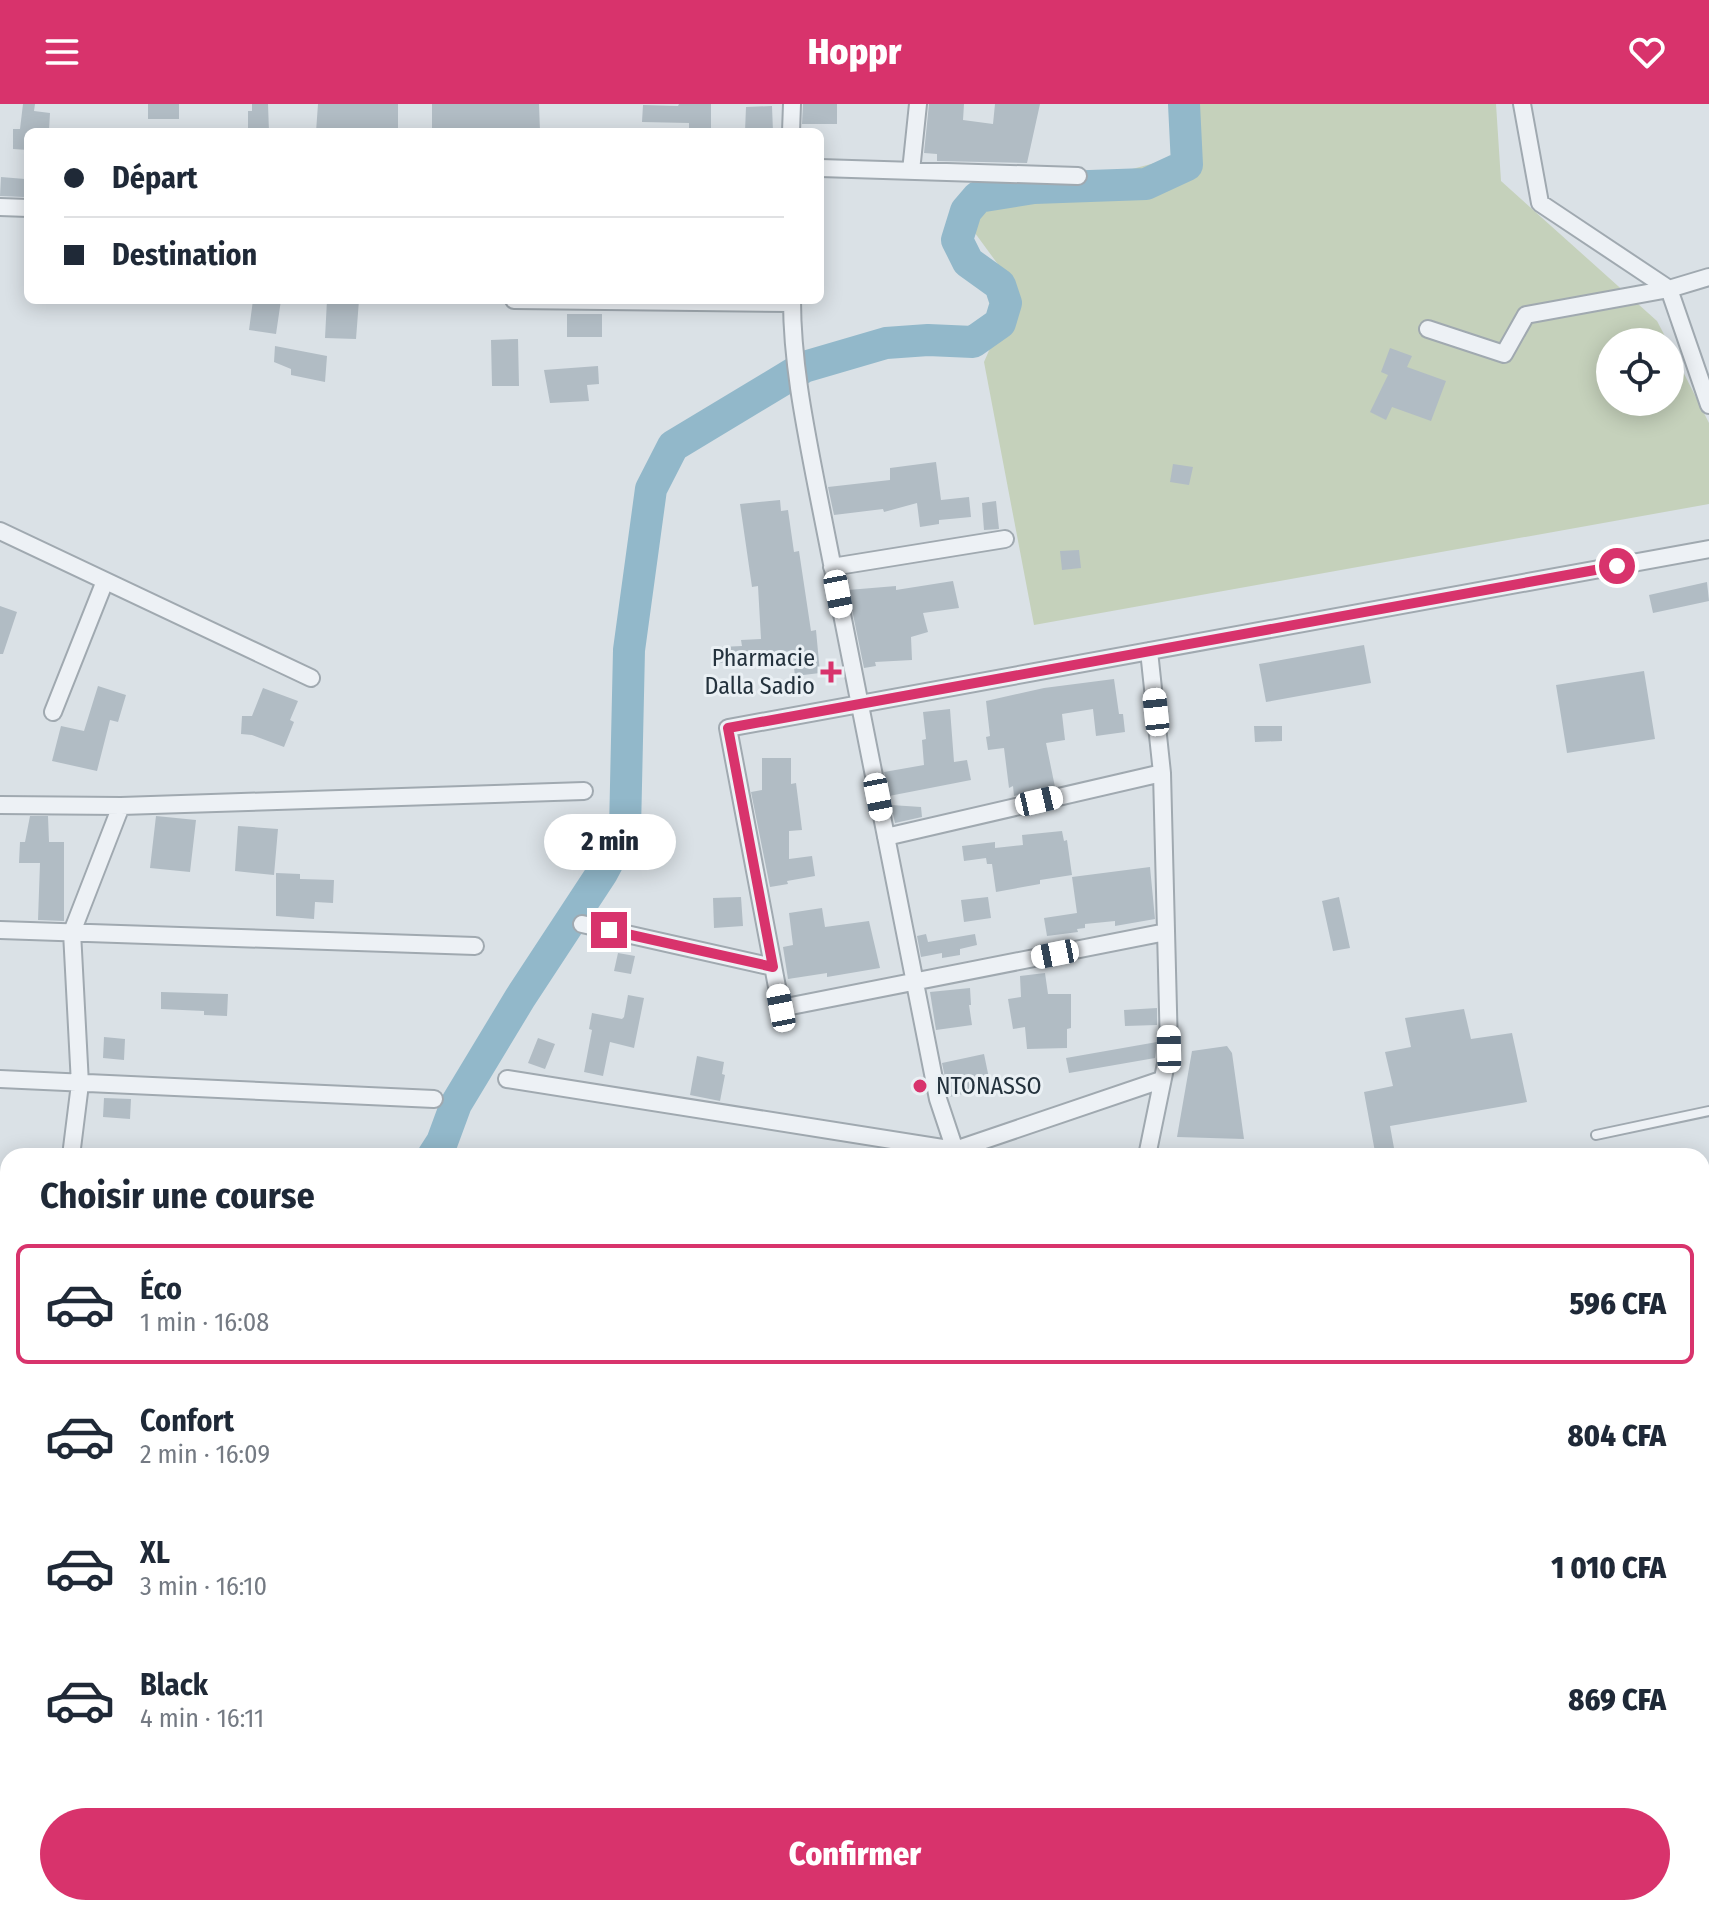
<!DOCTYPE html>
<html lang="fr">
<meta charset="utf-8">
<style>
body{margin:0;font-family:"Fira Sans Condensed",sans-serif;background:#f6f6f7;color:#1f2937;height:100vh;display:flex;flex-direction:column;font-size:30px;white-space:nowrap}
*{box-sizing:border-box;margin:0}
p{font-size:26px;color:#747a83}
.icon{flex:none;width:44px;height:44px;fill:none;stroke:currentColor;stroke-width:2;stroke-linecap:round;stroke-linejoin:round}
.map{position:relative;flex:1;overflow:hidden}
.sheet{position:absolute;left:0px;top:1044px;width:1710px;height:768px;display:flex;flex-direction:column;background:#fff;border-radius:24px 24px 0 0;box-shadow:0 4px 20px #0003}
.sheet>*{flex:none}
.guide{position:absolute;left:24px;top:24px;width:800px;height:176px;border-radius:12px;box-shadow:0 4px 20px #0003;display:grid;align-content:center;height:176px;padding:0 40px;background:#fff}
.tools{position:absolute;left:1596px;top:224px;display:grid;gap:16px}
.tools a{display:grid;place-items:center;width:88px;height:88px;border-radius:50%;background:#fff;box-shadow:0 4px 20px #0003;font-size:40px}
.end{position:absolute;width:36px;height:36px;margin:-18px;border:10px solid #d8336c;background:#fff;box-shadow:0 0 0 4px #fff}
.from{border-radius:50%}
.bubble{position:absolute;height:56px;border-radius:28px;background:#fff;box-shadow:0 4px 20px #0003;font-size:26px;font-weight:800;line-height:56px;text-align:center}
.car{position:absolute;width:24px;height:48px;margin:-24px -12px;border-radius:10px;box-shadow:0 0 6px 2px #0007;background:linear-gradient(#fff 24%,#345 0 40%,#fff 0 76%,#345 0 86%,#fff 0)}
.guide b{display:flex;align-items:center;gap:28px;height:76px;font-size:30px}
.guide b+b{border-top:2px solid #e0e1e3}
.guide i{width:20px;height:20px;background:#1f2937}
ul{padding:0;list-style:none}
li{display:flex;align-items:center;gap:24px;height:120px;margin:0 16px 12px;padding:0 24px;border:4px solid transparent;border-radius:12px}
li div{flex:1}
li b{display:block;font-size:30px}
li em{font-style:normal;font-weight:800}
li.current{border-color:#d8336c}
li>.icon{width:72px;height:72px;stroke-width:1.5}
h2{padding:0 40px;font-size:36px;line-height:96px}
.button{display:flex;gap:16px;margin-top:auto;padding:16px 40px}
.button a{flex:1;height:92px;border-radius:48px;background:#d8336c;color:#fff;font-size:32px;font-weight:800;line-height:92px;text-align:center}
header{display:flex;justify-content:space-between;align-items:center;height:104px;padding:0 40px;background:#d8336c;color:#fff;font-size:36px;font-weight:800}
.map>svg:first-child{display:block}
</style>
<header><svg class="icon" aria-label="menu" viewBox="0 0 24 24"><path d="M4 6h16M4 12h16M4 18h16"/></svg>Hoppr<svg class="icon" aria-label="heart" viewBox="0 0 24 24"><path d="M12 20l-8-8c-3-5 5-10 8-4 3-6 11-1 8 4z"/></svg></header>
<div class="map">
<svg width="1709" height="1812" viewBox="0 0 1709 1812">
<rect width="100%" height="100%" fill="#dae1e6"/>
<path fill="#c5d1bb" d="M1196 0H1496L1501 77 1657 217 1668 238H1610V298H1670V242L1709 319V400L1034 521 984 258 1016 185 975 129 981 105 1170 55Z"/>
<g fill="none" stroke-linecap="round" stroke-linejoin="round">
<path stroke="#92b8ca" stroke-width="32" d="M433 1052 442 1038 456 1000 520 894 602 769 625 726 629 546 651 385 673 342 804 263 886 239 928 236 973 238 1000 219 1006 199 1000 181 968 158 957 136 966 107 978 93 1034 84 1146 80 1187 61 1184 0
M0 1663 8 1651"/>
</g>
<path fill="#b1bcc4" d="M23 0H35L34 7 50 9 49 26 34 24V28H28V46L13 45V25H20Z
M148 0H179V15H148Z
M252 0H268L269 28H248V7H252Z
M318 0H398V28H316Z
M432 0H539L540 28H432Z
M679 0H711V28H689V19L642 18 643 1 678 2Z
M803 0H837V20H802Z
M929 0H964L963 16 993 20 995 0H1040L1027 59 937 57V50L924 49Z
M772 2 773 28H745L746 3Z
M1 73 25 75 24 93 0 92Z
M253 196H281L276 230 249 226Z
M327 196H359L356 235 325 234Z
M567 210H602V233H567Z
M518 235 519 282H492L491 236Z
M275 242 327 252 325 278 291 271V265L274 258Z
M1390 244 1412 252 1407 263 1446 277 1431 317 1392 303 1386 316 1370 308 1388 271 1381 268Z
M598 262 599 280 587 281 589 297 550 299 544 266Z
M936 358 941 396 969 393 971 413 939 416V420L920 423 917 399 884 408 883 405 834 411 828 383 890 376V364Z
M1173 360 1193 363 1189 381 1170 378Z
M780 396 781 407 788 406 794 448 799 447 811 527 816 526 820 569 795 572 792 547 774 549V553L734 555V558L720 559V543L742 542 741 536 761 535 758 482 752 483 740 400Z
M996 397 999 425 984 426 982 399Z
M1079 446 1081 464 1062 466 1060 447Z
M953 477 959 504 923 509 928 528 911 533 912 556 875 558 876 562 864 564 848 486 896 482V486Z
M1707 478 1709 497 1653 509 1649 491Z
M0 502 17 508 3 550H0Z
M1364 541 1371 579 1266 598 1259 560Z
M1644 567 1655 635 1567 649 1556 581Z
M1114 575 1119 610H1123L1125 628 1096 632 1093 605 1062 610 1065 636 1046 639 1055 683 1014 692 1013 682 1009 684 1004 644 988 646 986 633 990 632 986 597 1044 584Z
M98 582 126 591 118 618 110 616 97 667 52 657 61 622 84 627Z
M263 584 298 597 290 616 294 618 284 643 252 631 241 630 242 612H252Z
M950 605 954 658 967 656 971 676 889 692 884 668 924 661 922 636 926 635 923 608Z
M1254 622H1282V637L1255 638Z
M762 654H791V680L796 679 802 726 789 727V755L812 752 815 772 787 777 788 780 770 783 751 688 762 686Z
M891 701 921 703 922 713 895 719Z
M30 712H48L49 738H64V817L38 816 40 759H19L20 738H25Z
M156 712 196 716 190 768 150 764Z
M238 722 278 725 274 771 235 767Z
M1062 727 1064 737 1067 736 1072 771 1040 776V780L996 788 992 760H987L986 754 964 757 962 742 995 738V744L1023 741 1022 731Z
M1150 763 1155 815 1115 822V817L1085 820V824L1077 825 1078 828 1047 832 1044 814 1077 809 1072 773Z
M276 769 300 770V775L334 776 333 799 315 798 314 815 276 812Z
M741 793 743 822 714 824 713 794Z
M988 793 991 814 964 818 961 796Z
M1339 793 1350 844 1333 847 1322 797Z
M822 804 825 823 869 817 880 864 827 873V869L788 875 783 843 793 841 789 809Z
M926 830 928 838 975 830 977 841 960 845V851L942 854V849L921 853 917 832Z
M618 849 635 852 631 870 614 867Z
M1045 869 1048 890H1071V924L1067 925V944L1027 945 1025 923 1013 925 1008 895 1021 893 1020 872Z
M970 884 971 901H969L972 921 936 926 930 888Z
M161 888 228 890 227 912 204 911V907L161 905Z
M628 891 644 894 634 944 610 938 603 972 584 968 592 926 589 925 592 909 622 915 624 913Z
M1157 904V921L1125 922 1124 906Z
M1464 905 1471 935 1512 929 1527 998 1390 1022 1394 1044 1375 1048 1364 988 1393 982 1385 948 1411 943 1405 914Z
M104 933 125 935 124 956 103 954Z
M538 934 555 940 545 965 528 959Z
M1157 938 1155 954 1069 969 1066 954Z
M1227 942 1232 949 1244 1035 1177 1033 1192 947Z
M984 950 991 984 949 993 942 959Z
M697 952 724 958 722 970 725 971 720 997 690 991Z
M104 994 131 995 130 1015 103 1013Z"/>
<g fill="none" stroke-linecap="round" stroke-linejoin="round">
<g stroke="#a0a9b0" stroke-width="12">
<path id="lane" d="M1596 1031 1709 1007"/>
</g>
<g stroke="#a0a9b0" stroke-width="20">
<path id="street" d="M1522 0 1540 99 1669 185 1709 301
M791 28 792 0
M820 64 1078 72
M911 67 918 0
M0 103 28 104
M514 196 792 199
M792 196C792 259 805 322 817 384L938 995 955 1046 954 1052
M1428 225 1504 250 1526 211 1669 185 1709 173
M0 427 311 574
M832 463 1005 435
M53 608 105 477
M0 701 121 702 584 687
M886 733 1162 669
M582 820 773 863
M0 826 475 842
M1166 828 781 904 728 624 1709 445
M0 975 434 995
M507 975 955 1046 1161 976
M71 1052 80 980 72 828 121 702
M1147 1052 1169 945 1162 669 1149 547
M0 1131 8 1132
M1702 1207 1709 1206
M1702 1398 1709 1400
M1702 1602 1709 1603
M1702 1695 1709 1665
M1702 1794H1709
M313 1804 350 1812
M253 1812 255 1804
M461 1812 463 1804
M777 1812 779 1804
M977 1812 979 1804
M1293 1812 1295 1804
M1490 1812 1491 1804
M1675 1812 1676 1804"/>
</g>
<use href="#lane" stroke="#edf1f5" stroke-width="8"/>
<use href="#street" stroke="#edf1f5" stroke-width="16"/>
</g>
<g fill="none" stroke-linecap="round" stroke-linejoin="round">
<path stroke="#d8336c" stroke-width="10" d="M609 826 773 863 728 624 1617 462"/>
</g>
<g fill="#d8336c" stroke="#eaf0f4" stroke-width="3">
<path d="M827 556h8v8h8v8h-8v8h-8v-8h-8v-8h8z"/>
<circle cx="920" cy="982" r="8"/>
</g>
<g text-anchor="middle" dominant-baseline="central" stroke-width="6" stroke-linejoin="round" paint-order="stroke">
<g font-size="24" fill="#24323d" stroke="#eaf0f4" text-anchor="end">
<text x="815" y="554">Pharmacie<tspan x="815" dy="28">Dalla Sadio</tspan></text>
<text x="936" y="982" text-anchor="start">NTONASSO</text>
</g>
</g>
</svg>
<div class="tools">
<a><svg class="icon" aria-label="locate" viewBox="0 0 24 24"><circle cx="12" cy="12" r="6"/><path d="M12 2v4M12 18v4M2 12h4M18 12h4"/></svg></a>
</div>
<i class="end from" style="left:1617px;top:462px"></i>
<i class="end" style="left:609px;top:826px"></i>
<div class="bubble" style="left:544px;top:710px;width:132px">2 min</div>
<i class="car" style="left:838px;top:490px;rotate:169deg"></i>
<i class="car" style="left:1156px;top:608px;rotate:354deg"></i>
<i class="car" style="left:878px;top:693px;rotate:169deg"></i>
<i class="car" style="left:1039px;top:697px;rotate:77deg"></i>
<i class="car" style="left:1055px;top:850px;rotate:259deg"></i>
<i class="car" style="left:781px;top:904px;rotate:349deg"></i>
<i class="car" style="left:1169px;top:945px;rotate:359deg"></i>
<div class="guide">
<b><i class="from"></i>Départ</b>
<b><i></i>Destination</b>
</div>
<section class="sheet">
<h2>Choisir une course</h2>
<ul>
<li class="current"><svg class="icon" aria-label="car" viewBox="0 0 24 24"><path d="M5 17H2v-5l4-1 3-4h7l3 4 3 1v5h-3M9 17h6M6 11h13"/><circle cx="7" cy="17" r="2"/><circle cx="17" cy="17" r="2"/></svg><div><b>Éco</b><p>1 min · 16:08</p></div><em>596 CFA</em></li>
<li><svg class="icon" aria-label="car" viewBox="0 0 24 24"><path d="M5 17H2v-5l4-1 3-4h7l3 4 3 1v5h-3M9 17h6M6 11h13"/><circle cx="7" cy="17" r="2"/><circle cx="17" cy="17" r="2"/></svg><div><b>Confort</b><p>2 min · 16:09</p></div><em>804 CFA</em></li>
<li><svg class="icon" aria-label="car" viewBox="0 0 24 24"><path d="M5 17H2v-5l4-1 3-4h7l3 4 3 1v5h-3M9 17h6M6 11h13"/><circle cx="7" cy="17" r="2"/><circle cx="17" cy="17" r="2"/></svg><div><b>XL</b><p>3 min · 16:10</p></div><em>1 010 CFA</em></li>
<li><svg class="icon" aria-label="car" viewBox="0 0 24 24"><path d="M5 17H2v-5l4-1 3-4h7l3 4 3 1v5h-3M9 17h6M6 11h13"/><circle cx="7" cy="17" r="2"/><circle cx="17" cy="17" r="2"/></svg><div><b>Black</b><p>4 min · 16:11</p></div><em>869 CFA</em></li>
</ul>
<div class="button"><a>Confirmer</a></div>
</section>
</div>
